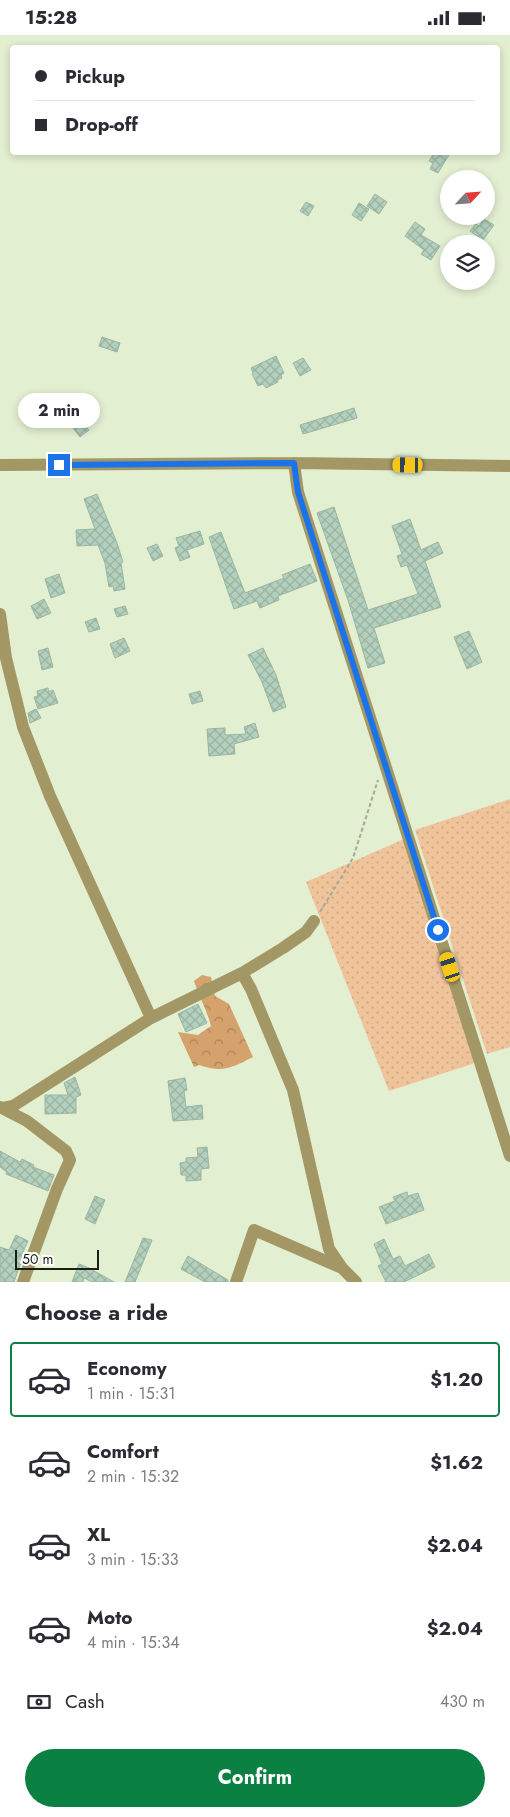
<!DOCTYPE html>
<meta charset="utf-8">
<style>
body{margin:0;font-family:Jost,sans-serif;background:#f2f2f3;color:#2b2b33;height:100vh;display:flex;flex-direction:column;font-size:19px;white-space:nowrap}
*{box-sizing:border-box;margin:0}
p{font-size:16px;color:#7c7c81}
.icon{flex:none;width:28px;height:28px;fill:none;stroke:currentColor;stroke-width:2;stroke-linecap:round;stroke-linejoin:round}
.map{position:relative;height:1247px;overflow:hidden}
.details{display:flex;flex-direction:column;background:#fff;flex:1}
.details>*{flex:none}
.banner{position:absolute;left:10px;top:10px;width:490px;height:110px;border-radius:5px;box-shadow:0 2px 8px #0003;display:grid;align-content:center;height:110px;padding:0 25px;background:#fff}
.needle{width:32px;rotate:64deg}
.buttons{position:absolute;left:440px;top:135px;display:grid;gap:10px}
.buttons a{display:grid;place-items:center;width:55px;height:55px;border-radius:50%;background:#fff;box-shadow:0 2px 8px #0003;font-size:25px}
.scale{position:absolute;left:15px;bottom:12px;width:84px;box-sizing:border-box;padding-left:5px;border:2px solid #1b1f14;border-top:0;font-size:14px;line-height:18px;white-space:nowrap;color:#1b1f14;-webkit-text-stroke:4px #fff;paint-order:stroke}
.end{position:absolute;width:22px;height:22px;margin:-11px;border:6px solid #1a73e8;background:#fff;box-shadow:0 0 0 2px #fff}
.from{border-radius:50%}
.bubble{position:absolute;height:35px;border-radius:18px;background:#fff;box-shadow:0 2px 8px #0003;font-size:16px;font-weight:700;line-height:35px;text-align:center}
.car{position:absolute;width:15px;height:30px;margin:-15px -8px;border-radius:6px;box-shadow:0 0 4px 1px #0007;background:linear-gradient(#f5c518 24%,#345 0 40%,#f5c518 0 76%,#345 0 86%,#f5c518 0)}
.banner b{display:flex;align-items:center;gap:18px;height:48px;font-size:19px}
.banner b+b{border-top:1px solid #e1e1e2}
.banner i{width:12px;height:12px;background:#2b2b33}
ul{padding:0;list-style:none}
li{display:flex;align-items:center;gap:15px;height:75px;margin:0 10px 8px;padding:0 15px;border:2px solid transparent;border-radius:5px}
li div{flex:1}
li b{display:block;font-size:19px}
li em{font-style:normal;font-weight:700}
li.on{border-color:#0b8043}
li>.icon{width:45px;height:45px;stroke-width:1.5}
h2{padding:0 25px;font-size:22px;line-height:60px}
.pay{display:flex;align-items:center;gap:12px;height:55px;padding:0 25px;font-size:19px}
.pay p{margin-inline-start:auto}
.button{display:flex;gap:10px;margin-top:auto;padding:10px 25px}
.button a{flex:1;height:58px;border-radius:30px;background:#0b8043;color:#fff;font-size:20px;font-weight:700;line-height:58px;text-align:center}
.status{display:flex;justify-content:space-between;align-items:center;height:35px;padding:0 25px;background:#fff;direction:ltr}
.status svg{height:14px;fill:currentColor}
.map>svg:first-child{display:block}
</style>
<div class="status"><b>15:28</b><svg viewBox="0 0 49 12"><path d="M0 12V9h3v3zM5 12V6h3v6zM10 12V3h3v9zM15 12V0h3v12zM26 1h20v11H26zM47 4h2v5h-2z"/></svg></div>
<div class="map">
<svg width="510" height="1247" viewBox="0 0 510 1247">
<defs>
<pattern id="grass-dots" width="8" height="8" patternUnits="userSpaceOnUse" patternTransform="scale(1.25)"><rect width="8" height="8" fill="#f0c49a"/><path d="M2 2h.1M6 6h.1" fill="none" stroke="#cda884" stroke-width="1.8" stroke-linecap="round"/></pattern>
<pattern id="forest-crowns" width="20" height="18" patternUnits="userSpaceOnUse" patternTransform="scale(1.25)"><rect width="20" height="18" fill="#d5a16d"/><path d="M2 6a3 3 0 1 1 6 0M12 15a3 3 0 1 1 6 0" fill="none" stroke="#ac8358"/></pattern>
<pattern id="building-cross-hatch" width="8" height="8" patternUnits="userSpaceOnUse" patternTransform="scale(1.25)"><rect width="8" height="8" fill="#b3d0bc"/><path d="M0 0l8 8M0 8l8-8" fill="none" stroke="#99b2a1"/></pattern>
</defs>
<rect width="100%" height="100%" fill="#e3efd1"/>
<path fill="url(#grass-dots)" d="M510 764V1012L487 1019 415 795Z
M404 804 475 1028 389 1056 306 847Z"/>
<path fill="url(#forest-crowns)" d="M202 940 211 942 215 961 229 969 253 1022C231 1033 223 1038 199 1030L194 1032 178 997 198 1000 211 991C207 975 199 962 194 946Z"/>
<path fill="url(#building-cross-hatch)" stroke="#99b6a2" d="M434 118H450L438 138 430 134 433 128 429 126Z
M375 159 387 167 379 179 367 171Z
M306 167 314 171 308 181 300 176Z
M359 168 369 174 361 186 352 180Z
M484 184 494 190 483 205 470 196 476 189 479 191Z
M415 187 425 194 421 200 440 211 431 225 421 219 424 215 405 201Z
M102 302 120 308 117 317 99 311Z
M276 321 284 338 281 340 282 343 277 345 278 347 266 353 263 349 258 351 252 339 253 338 251 333Z
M303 323 311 335 300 341 293 328Z
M354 373 357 383 303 399 300 390Z
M82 386 89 395 80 402 73 393Z
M97 459 117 508 123 527 121 528 125 554 114 556 113 551 109 552 105 528 98 510 77 511 76 495 95 494 84 464Z
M334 472 368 575 418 559 407 530 401 532 397 521 402 519 392 491 410 484 421 515 438 507 443 518 425 526 441 572 374 593 385 628 368 633 348 565 317 478Z
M200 496 204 509 187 515 190 522 180 526 175 513 179 511 176 503Z
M221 497 245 558 284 543 282 540 310 529 317 546 278 561 279 565 260 573 257 566 234 574 209 502Z
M157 509 163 521 153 526 147 513Z
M59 539 65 558 51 563 45 544Z
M44 564 51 578 37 584 31 571Z
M125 571 128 579 117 582 114 574Z
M96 583 100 594 89 597 85 587Z
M469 596 482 627 467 634 454 602Z
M124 603 130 616 115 623 110 609Z
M48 613 53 632 42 635 38 616Z
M263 613 276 640 286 672 273 677 262 647 248 620Z
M48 653 49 657 53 655 58 668 38 674 34 662 38 661 37 656Z
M200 656 203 666 192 669 189 659Z
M36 674 41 683 30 688 28 678Z
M255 688 259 702 234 709 235 719 209 721 207 694 225 693V700L246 699 244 692Z
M198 969 207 988 186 997 178 979Z
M75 1042 81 1060 76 1062V1078L45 1079V1060H68L64 1048Z
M185 1043 187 1055 184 1056 186 1072 202 1070 203 1084 173 1086 168 1046Z
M207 1112 209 1133 201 1134V1145L186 1146V1140H181L180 1128 186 1127V1123L198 1122 197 1113Z
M0 1116 20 1127 22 1124 34 1130 33 1132 54 1140 48 1156 6 1139 7 1137 0 1132Z
M407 1157 408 1161 418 1158 424 1175 386 1189 379 1172 395 1166 393 1162Z
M95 1161 105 1165 95 1189 85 1184Z
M16 1200 28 1206 21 1221 23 1222 14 1247H0V1212L9 1215Z
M143 1203 152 1205 135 1247H125Z
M384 1204 393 1224 400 1221 405 1231 429 1219 435 1232 404 1247H386L378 1231 382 1229 374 1209Z
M188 1221 228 1245V1247H205L181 1234Z
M79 1229 89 1233 114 1247H92L84 1243 83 1247H72Z"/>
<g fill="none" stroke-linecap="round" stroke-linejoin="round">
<path stroke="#a2ac94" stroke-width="2" stroke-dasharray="4 2.5" stroke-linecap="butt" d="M320 877 353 823 378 745"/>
<path stroke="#a49766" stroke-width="12" d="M294 428 298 457 510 1121
M0 430 294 428 510 431
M0 579 6 623 23 692 50 761 151 983
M242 938 251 954 293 1055 329 1214 342 1233
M0 1072 27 1086 66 1116 70 1125 57 1154 23 1247
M3 1073 13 1071 151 983 242 938 283 913 306 897 314 886
M236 1247 254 1195 342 1233 356 1247"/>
</g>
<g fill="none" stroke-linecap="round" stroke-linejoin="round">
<path stroke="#1a73e8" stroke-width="6" d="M59 430 294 428 298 457 438 895"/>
</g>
</svg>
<div class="buttons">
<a><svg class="needle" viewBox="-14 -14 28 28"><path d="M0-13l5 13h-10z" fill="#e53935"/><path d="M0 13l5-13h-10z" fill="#7c7c81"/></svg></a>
<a><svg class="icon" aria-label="layers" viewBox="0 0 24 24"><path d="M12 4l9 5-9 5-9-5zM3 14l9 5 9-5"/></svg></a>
</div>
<div class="scale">50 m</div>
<i class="end from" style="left:438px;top:895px"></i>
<i class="end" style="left:59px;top:430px"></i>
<div class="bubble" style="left:18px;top:358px;width:82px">2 min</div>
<i class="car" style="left:408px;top:430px;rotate:271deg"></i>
<i class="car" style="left:450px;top:932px;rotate:342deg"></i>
<div class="banner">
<b><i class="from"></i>Pickup</b>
<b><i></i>Drop-off</b>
</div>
</div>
<section class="details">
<h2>Choose a ride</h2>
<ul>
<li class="on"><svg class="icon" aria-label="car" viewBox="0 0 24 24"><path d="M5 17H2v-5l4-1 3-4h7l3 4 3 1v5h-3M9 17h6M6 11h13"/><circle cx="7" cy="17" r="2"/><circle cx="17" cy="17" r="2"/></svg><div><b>Economy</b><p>1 min · 15:31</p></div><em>$1.20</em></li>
<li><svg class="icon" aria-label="car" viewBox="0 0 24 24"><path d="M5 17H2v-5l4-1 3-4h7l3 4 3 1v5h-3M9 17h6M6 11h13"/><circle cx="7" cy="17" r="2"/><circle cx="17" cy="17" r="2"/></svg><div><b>Comfort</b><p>2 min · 15:32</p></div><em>$1.62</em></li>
<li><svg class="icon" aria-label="car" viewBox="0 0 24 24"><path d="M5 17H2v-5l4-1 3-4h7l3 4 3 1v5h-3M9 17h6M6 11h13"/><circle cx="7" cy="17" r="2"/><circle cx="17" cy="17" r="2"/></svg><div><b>XL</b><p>3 min · 15:33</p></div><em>$2.04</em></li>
<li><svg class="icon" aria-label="car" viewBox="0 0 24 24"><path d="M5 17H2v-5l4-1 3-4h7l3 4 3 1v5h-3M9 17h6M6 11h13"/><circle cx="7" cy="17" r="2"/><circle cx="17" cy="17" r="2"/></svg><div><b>Moto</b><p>4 min · 15:34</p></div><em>$2.04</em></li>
</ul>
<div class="pay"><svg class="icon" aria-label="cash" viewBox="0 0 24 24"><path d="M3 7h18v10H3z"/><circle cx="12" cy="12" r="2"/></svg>Cash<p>430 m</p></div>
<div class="button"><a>Confirm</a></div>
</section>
